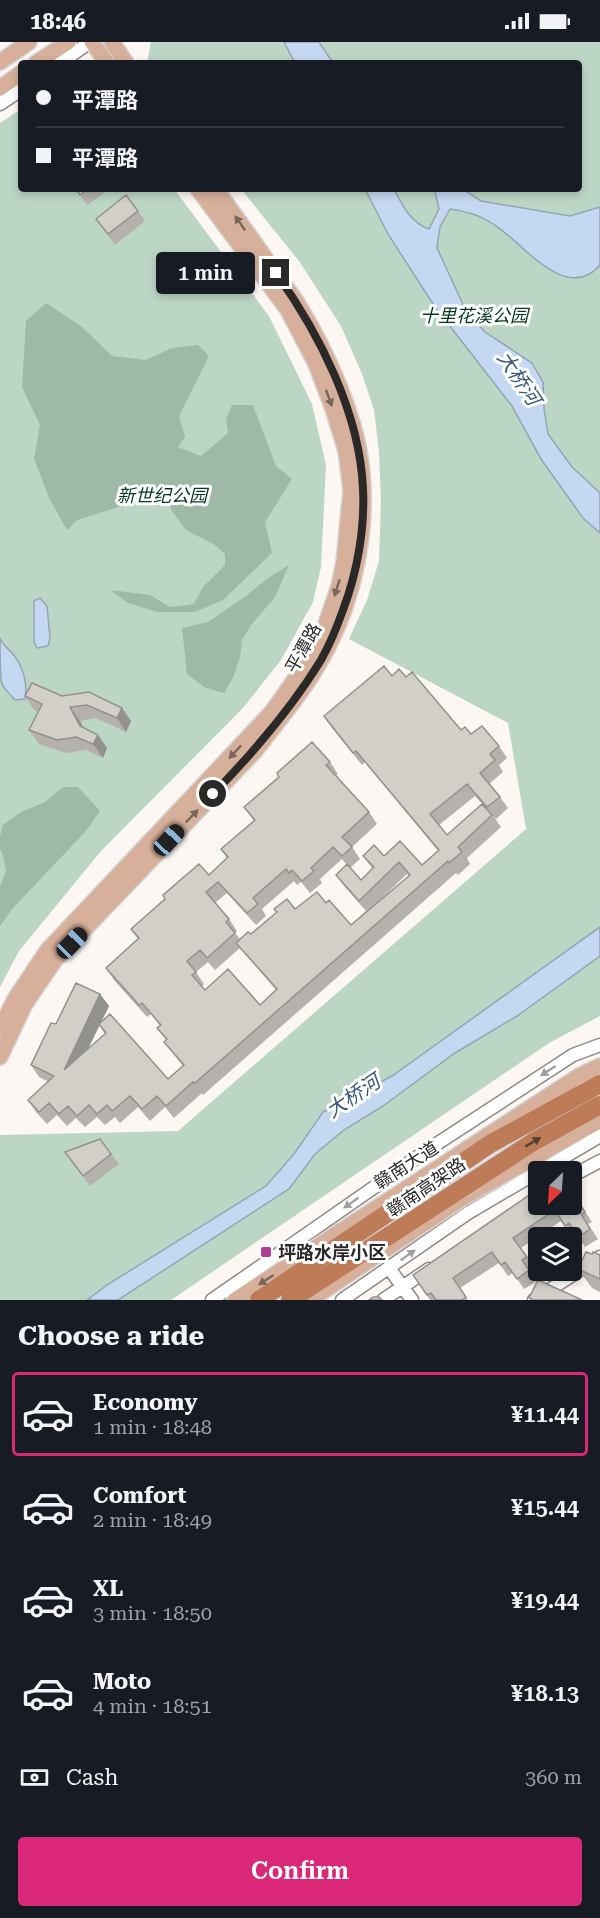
<!DOCTYPE html>
<meta charset="utf-8">
<style>
body{margin:0;font-family:"Roboto Serif","Noto Sans SC",serif;background:#242831;color:#f1f3f6;height:100vh;display:flex;flex-direction:column;font-size:22px;white-space:nowrap}
*{box-sizing:border-box;margin:0}
p{font-size:20px;color:#9ea1a6}
.icon{flex:none;width:33px;height:33px;fill:none;stroke:currentColor;stroke-width:2;stroke-linecap:round;stroke-linejoin:round}
.map{position:relative;height:1258px;overflow:hidden}
.details{display:flex;flex-direction:column;background:#171b24;flex:1}
.details>*{flex:none}
.guide{position:absolute;left:18px;top:18px;width:564px;height:132px;border-radius:6px;box-shadow:0 3px 9px #0003;display:grid;align-content:center;height:132px;padding:0 18px;background:#171b24}
.needle{width:39px;rotate:205deg}
.tools{position:absolute;left:528px;top:1119px;display:grid;gap:12px}
.tools a{display:grid;place-items:center;width:54px;height:54px;border-radius:6px;background:#171b24;box-shadow:0 3px 9px #0003;font-size:30px}
.end{position:absolute;width:27px;height:27px;margin:-14px;border:8px solid #2b2927;background:#fff;box-shadow:0 0 0 3px #fff}
.from{border-radius:50%}
.bubble{position:absolute;height:42px;border-radius:6px;background:#171b24;box-shadow:0 3px 9px #0003;font-size:20px;font-weight:600;line-height:42px;text-align:center}
.car{position:absolute;width:18px;height:36px;margin:-18px -9px;border-radius:8px;box-shadow:0 0 4px 2px #0007;background:linear-gradient(#222 24%,#8ab4d8 0 40%,#222 0 76%,#8ab4d8 0 86%,#222 0)}
.guide b{display:flex;align-items:center;gap:21px;height:57px;font-size:22px}
.guide b+b{border-top:2px solid #363941}
.guide i{width:15px;height:15px;background:#f1f3f6}
ul{padding:0;list-style:none}
li{display:flex;align-items:center;gap:18px;height:84px;margin:0 12px 9px;padding:0 6px;border:3px solid transparent;border-radius:6px}
li div{flex:1}
li b{display:block;font-size:22px}
li em{font-style:normal;font-weight:600}
li.on{border-color:#db2777}
li>.icon{width:54px;height:54px;stroke-width:1.5}
h2{padding:0 18px;font-size:27px;line-height:72px}
.pay{display:flex;align-items:center;gap:15px;height:66px;padding:0 18px;font-size:22px}
.pay p{margin-inline-start:auto}
.action{display:flex;gap:12px;margin-top:auto;padding:12px 18px}
.action a{flex:1;height:69px;border-radius:6px;background:#db2777;color:#fff;font-size:24px;font-weight:600;line-height:69px;text-align:center}
.status{display:flex;justify-content:space-between;align-items:center;height:42px;padding:0 30px;background:#171b24;direction:ltr}
.status svg{height:16px;fill:currentColor}
.map>svg:first-child{display:block}
</style>
<div class="status"><b>18:46</b><svg viewBox="0 0 49 12"><path d="M0 12V9h3v3zM5 12V6h3v6zM10 12V3h3v9zM15 12V0h3v12zM26 1h20v11H26zM47 4h2v5h-2z"/></svg></div>
<div class="map">
<svg width="600" height="1258" viewBox="0 0 600 1258">
<rect width="100%" height="100%" fill="#fcf7f2"/>
<path fill="#bcd6c5" d="M151 0H600V974L549 1001 171 1258H0V1093L178 1089 526 787 508 681 349 597 367 558 379 519 381 460 379 410 374 368 362 332 341 284 299 219 241 147H579V21H147Z
M21 67V147H174L269 274 312 362 326 423 321 525 313 560 281 618 243 666 101 809 19 909 0 945V81Z"/>
<path fill="#9ebaa7" d="M46 261 82 285 112 314 146 318 172 306 198 303 209 314 179 374 185 395 178 405 201 414 228 391 226 377 232 363H253L276 424 292 437 265 480 272 511 223 558 195 570H157L128 561 110 548 150 553 170 565 194 562 203 545 225 523V512L215 503 186 488 172 469 166 455 158 447 147 456 77 478 67 488 49 456 34 416 40 383 22 345 26 279Z
M289 523 275 555 251 583 242 598 240 615 234 634 224 651 204 645 187 632 182 586 208 580 246 554 268 536Z
M63 745H78L100 769 86 789 13 866 0 884V845L6 829 3 813 0 807V794L3 783 21 770 45 760Z"/>
<path fill="#c4d9f1" stroke="#96a4b4" stroke-width="1.5" d="M284 0H319L333 21H295Z
M365 147H394C402 163 411 181 429 187L439 167 435 150 432 147H463L481 159 570 174 600 165V223C565 263 522 199 493 182 480 173 466 169 450 167L440 185 437 206 467 271 485 290 532 321 543 340 544 367 548 392 572 425 600 451V491L583 476 541 417 512 364 435 265 388 192Z
M40 556 47 564 50 596 48 604 37 606 34 600V559Z
M0 596C3 604 7 605 12 611 23 623 28 642 25 657L15 658C11 653 5 648 2 642 0 636 0 605 0 596Z
M600 885V914L517 974 455 1011 383 1064 344 1088 315 1112 289 1147 118 1258H87L107 1243 266 1144 294 1112 323 1070 392 1034Z"/>
<g fill="none" stroke-linecap="round" stroke-linejoin="round">
<g stroke="#8f8985" stroke-width="15">
<path id="minor" d="M60 21 90 0
M0 62 21 48
M539 1130 600 1094
M572 1134 600 1119
M389 1226 412 1258
M212 1258 432 1105 573 1013 600 1003
M342 1258 468 1171 538 1130
M383 1258 429 1227
M534 1258 600 1215"/>
</g>
<g stroke="#d5d4d4" stroke-width="18">
<path id="major" d="M92 0 107 21
M112 0 126 21
M0 20 29 0
M36 21 68 0
M0 46 21 31
M0 987 15 957 47 909 272 670 312 613 326 582 339 544 344 520 351 448 346 409 333 367 316 322 288 268 198 147
M0 1015 25 962 55 918 255 709C278 679 304 649 322 616 356 556 371 478 359 409 351 365 324 304 300 266 293 253 283 241 274 229 255 201 235 174 216 147
M235 1258 579 1034 600 1024
M310 1258 461 1157 600 1078"/>
</g>
<g stroke="#d5d4d4" stroke-width="21">
<path id="highway" d="M259 1258 490 1102 600 1042
M290 1258 533 1100 600 1063"/>
</g>
<use href="#minor" stroke="#fff" stroke-width="12"/>
<use href="#major" stroke="#d7b09b" stroke-width="15"/>
<use href="#highway" stroke="#bd7b58" stroke-width="18"/>
</g>
<path fill="#b5b2ad" fill-rule="evenodd" d="M76 147H101L104 151 87 163Z
M138 169 145 179 115 203 96 177Z
M392 634 406 635 461 688 499 704 507 716 499 723 503 730 489 742 500 755 508 766 496 777 494 775 501 785 467 816 470 822 458 833 456 831 203 1053 202 1051 174 1076 165 1065 150 1079 138 1065 120 1081 115 1075 105 1083 97 1075 85 1085 76 1076 67 1084 57 1073 47 1082 36 1070 28 1058 49 1040 39 1035 31 1023 56 982 100 952 109 964 101 980 168 1037 183 1024 164 1000 166 998 157 986 160 984 151 972 147 975 114 938 106 926 138 897 131 887 209 833 227 816 221 807 254 779 244 765 330 720 338 732 335 734 369 770 377 782 352 805 360 817 350 826 361 838 372 826 363 814H384L422 823 438 809 365 720 362 723 332 686 324 674ZM475 754 485 765 447 793 439 783ZM342 817 347 823 336 833 344 844 366 869 351 883 326 861 295 867 240 897 235 891 237 889 229 877 215 861 227 851 256 883 266 874 262 867 294 839 297 843 301 840 310 851 322 841 320 837ZM407 832 409 834 382 856ZM240 906 276 948 260 963 205 948 202 944 204 942 196 930 208 920 215 928ZM99 983 105 992 88 1006Z
M25 654H62L122 666 131 679 126 690 96 676 80 679 83 685 98 693 107 706 103 716 86 708 66 711 39 702 29 688 38 670 34 668Z
M65 1110 111 1112 119 1122 90 1144Z
M538 1147 572 1162V1158L574 1162 578 1159 592 1180 588 1182 598 1197 585 1205 576 1192 572 1194 561 1179 521 1206 534 1225 529 1229 537 1239 524 1247 513 1231 508 1234 499 1221 460 1246 468 1258H430L413 1233Z
M592 1212 600 1213V1250L592 1246 578 1227Z"/>
<path fill="#93918d" d="M70 665 80 679 89 697 80 684Z
M122 666 131 679 126 690 117 676Z
M98 693 107 706 103 716 93 702Z
M100 952 109 964 72 1040 64 1028Z"/>
<path fill="#d2cfc9" stroke="#93918d" stroke-width="1.5" d="M76 147H88L80 153Z
M126 153 138 169 108 192 96 177Z
M384 624 392 634 399 627 406 635 412 630 461 688 465 685 471 692 482 684 499 704 490 712 495 718 480 731 500 755 487 765 467 742 430 772 447 793 482 762 492 773 458 805 462 810 449 821 448 819 195 1041 193 1040 166 1064 157 1054 142 1067 130 1054 112 1069 107 1063 97 1072 89 1063 77 1074 68 1064 59 1072 49 1061 39 1070 28 1058 54 1034 31 1023 51 981 56 982 76 941 100 952 64 1028 106 991 99 982 110 972 168 1037 184 1023 164 1000 167 997 157 986 161 983 142 961 139 963 106 926 139 896 131 887 165 857 163 853 199 822 209 833 228 815 221 807 255 778 244 765 279 735 277 731 312 700 330 720 326 723 369 770 342 795 352 805 342 814 333 805 311 826 314 829 302 839 292 828 289 831 286 827 253 856 258 862 247 871 218 840 206 850 229 877 226 880 235 891 207 916 200 908 187 919 196 930 192 933 205 948 228 927 260 963 277 947 236 901 248 890 251 892 277 870 274 867 287 857 295 867 317 850 326 861 329 858 351 883 410 833 399 820 359 859 336 833 347 822 361 838 374 825 363 814 374 803 384 814 400 799 422 823 439 808 356 709 353 711 324 674Z
M32 641 62 654 89 650 122 666 117 676 87 663 70 665 80 684 98 693 93 702 76 695 57 698 29 688 42 662 25 654Z
M100 1097 111 1112 83 1134 65 1110Z
M538 1147V1162H572V1159L573 1162 578 1159 585 1170 581 1172 590 1187 578 1195 569 1181 565 1184 555 1168 513 1196 527 1215 522 1218 529 1228 517 1237 505 1220 501 1223 492 1210 453 1236 466 1255 462 1258H436L431 1251 427 1253 413 1233Z
M586 1210 592 1212 593 1210 600 1213V1237L578 1227Z
M538 1238 582 1258H533L529 1256Z
M373 1255H379L382 1258H369Z"/>
<defs><path id="oneway-solid" d="M-6-.8H1V-3.2L6.5 0L1 3.2V.8H-6Z" transform="scale(1.5)"/></defs>
<g fill="#78665b">
<use href="#oneway-solid" transform="translate(240 181) rotate(-125)"/>
<use href="#oneway-solid" transform="translate(329 356) rotate(70)"/>
<use href="#oneway-solid" transform="translate(337 546) rotate(107)"/>
<use href="#oneway-solid" transform="translate(235 710) rotate(133)"/>
<use href="#oneway-solid" transform="translate(192 774) rotate(-46)"/>
<use href="#oneway-solid" transform="translate(266 1238) rotate(147)"/>
</g>
<g fill="#a09f9e">
<use href="#oneway-solid" transform="translate(548 1029) rotate(147)"/>
<use href="#oneway-solid" transform="translate(351 1161) rotate(145)"/>
<use href="#oneway-solid" transform="translate(408 1213) rotate(-35)"/>
</g>
<use fill="#574236" href="#oneway-solid" transform="translate(533 1100) rotate(-31)"/>
<g fill="none" stroke-linecap="round" stroke-linejoin="round">
<path stroke="#2b2927" stroke-width="8" d="M213 752C253 711 291 667 321 618 330 602 337 585 343 568 357 531 365 487 363 447 360 371 319 291 276 231"/>
</g>
<rect fill="#af3d98" stroke="#fff" stroke-width="2" x="260" y="1204" width="12" height="12" rx="3"/>
<g text-anchor="middle" dominant-baseline="central" stroke-width="6" stroke-linejoin="round" paint-order="stroke">
<g font-size="18" font-style="italic" fill="#03381e" stroke="#fff">
<text x="474" y="273">十里花溪公园</text>
<text x="162" y="453">新世纪公园</text>
</g>
<g font-size="18" fill="#2b2927" stroke="#fff">
<text transform="translate(303 606) rotate(-61)">平潭路</text>
<text transform="translate(406 1123) rotate(-33)">赣南大道</text>
<text transform="translate(426 1145) rotate(-34)">赣南高架路</text>
</g>
<g font-size="18" font-weight="bold" fill="#2b2927" stroke="#fff" text-anchor="start">
<text x="278" y="1210">坪路水岸小区</text>
</g>
<g font-size="20" font-style="italic" fill="#38597c" stroke="#fff">
<text transform="translate(519 336) rotate(56)">大桥河</text>
<text transform="translate(353 1054) rotate(-34)">大桥河</text>
</g>
</g>
</svg>
<div class="tools">
<a><svg class="needle" viewBox="-14 -14 28 28"><path d="M0-13l5 13h-10z" fill="#e53935"/><path d="M0 13l5-13h-10z" fill="#9ea1a6"/></svg></a>
<a><svg class="icon" aria-label="layers" viewBox="0 0 24 24"><path d="M12 4l9 5-9 5-9-5zM3 14l9 5 9-5"/></svg></a>
</div>
<i class="end from" style="left:213px;top:752px"></i>
<i class="end" style="left:276px;top:231px"></i>
<div class="bubble" style="left:156px;top:210px;width:99px">1 min</div>
<i class="car" style="left:169px;top:798px;rotate:43deg"></i>
<i class="car" style="left:72px;top:901px;rotate:44deg"></i>
<div class="guide">
<b><i class="from"></i>平潭路</b>
<b><i></i>平潭路</b>
</div>
</div>
<section class="details">
<h2>Choose a ride</h2>
<ul>
<li class="on"><svg class="icon" aria-label="car" viewBox="0 0 24 24"><path d="M5 17H2v-5l4-1 3-4h7l3 4 3 1v5h-3M9 17h6M6 11h13"/><circle cx="7" cy="17" r="2"/><circle cx="17" cy="17" r="2"/></svg><div><b>Economy</b><p>1 min · 18:48</p></div><em>¥11.44</em></li>
<li><svg class="icon" aria-label="car" viewBox="0 0 24 24"><path d="M5 17H2v-5l4-1 3-4h7l3 4 3 1v5h-3M9 17h6M6 11h13"/><circle cx="7" cy="17" r="2"/><circle cx="17" cy="17" r="2"/></svg><div><b>Comfort</b><p>2 min · 18:49</p></div><em>¥15.44</em></li>
<li><svg class="icon" aria-label="car" viewBox="0 0 24 24"><path d="M5 17H2v-5l4-1 3-4h7l3 4 3 1v5h-3M9 17h6M6 11h13"/><circle cx="7" cy="17" r="2"/><circle cx="17" cy="17" r="2"/></svg><div><b>XL</b><p>3 min · 18:50</p></div><em>¥19.44</em></li>
<li><svg class="icon" aria-label="car" viewBox="0 0 24 24"><path d="M5 17H2v-5l4-1 3-4h7l3 4 3 1v5h-3M9 17h6M6 11h13"/><circle cx="7" cy="17" r="2"/><circle cx="17" cy="17" r="2"/></svg><div><b>Moto</b><p>4 min · 18:51</p></div><em>¥18.13</em></li>
</ul>
<div class="pay"><svg class="icon" aria-label="cash" viewBox="0 0 24 24"><path d="M3 7h18v10H3z"/><circle cx="12" cy="12" r="2"/></svg>Cash<p>360 m</p></div>
<div class="action"><a>Confirm</a></div>
</section>
